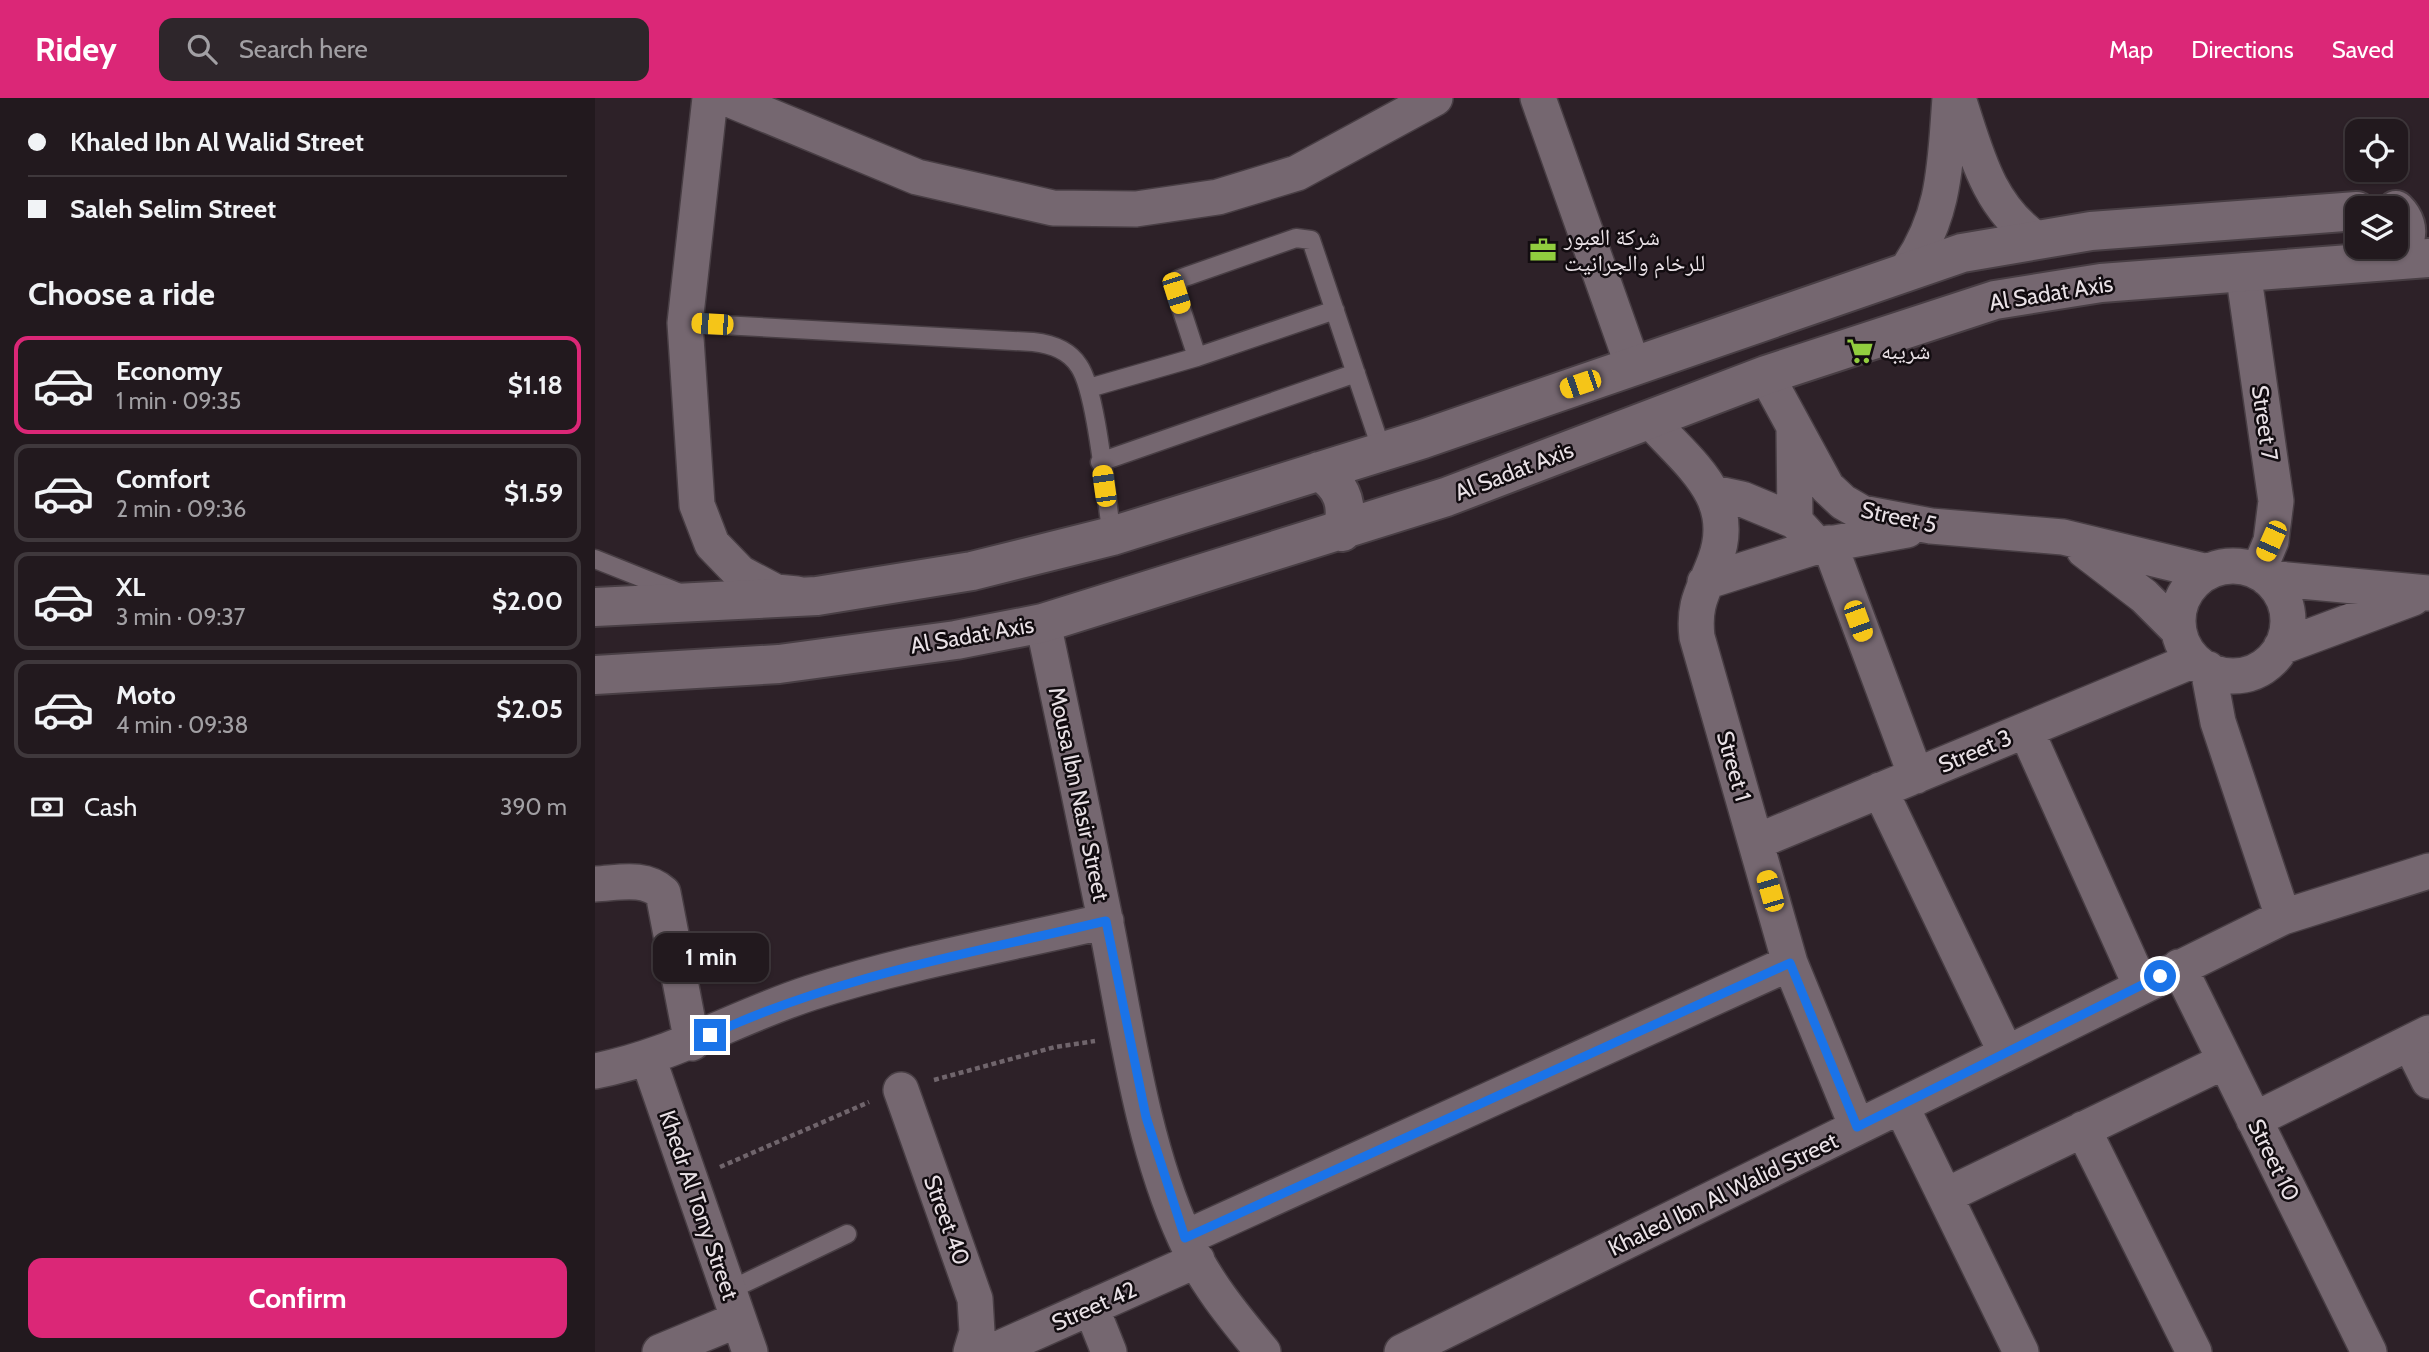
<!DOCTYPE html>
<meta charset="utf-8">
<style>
body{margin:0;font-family:Cabin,"Noto Naskh Arabic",sans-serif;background:#2e262b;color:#f1f3f6;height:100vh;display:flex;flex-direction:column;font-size:26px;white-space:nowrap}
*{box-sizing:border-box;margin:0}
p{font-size:23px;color:#a2a0a4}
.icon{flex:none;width:38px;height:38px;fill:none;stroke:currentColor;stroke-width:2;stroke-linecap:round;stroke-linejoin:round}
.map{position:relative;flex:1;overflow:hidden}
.sheet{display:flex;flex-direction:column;background:#22191e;width:595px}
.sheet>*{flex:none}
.banner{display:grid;align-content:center;height:154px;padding:0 28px;background:#22191e}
.fabs{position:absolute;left:1750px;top:21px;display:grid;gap:14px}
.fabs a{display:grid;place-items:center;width:63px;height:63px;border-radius:14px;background:#22191e;box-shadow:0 2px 5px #0004,0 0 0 2px #3f383c;font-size:35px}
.end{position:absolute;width:32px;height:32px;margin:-16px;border:9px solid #1a73e8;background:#fff;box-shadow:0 0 0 4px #fff}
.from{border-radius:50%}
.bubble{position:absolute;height:49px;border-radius:14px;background:#22191e;box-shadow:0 2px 5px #0004,0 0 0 2px #3f383c;font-size:23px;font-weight:700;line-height:49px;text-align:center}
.car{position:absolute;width:21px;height:42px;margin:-21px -10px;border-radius:9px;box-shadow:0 0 5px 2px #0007;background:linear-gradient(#f5c518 24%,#345 0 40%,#f5c518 0 76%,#345 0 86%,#f5c518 0)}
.banner b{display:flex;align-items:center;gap:24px;height:66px;font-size:26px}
.banner b+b{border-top:2px solid #3f383c}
.banner i{width:18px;height:18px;background:#f1f3f6}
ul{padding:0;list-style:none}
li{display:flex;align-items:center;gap:21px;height:98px;margin:0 14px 10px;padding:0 14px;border:4px solid #3f383c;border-radius:14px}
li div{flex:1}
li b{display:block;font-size:26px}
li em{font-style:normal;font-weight:700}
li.current{border-color:#db2777}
li>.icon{width:63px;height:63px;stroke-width:1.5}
h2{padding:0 28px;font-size:32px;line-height:84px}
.pay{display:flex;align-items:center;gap:18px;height:77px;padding:0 28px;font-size:26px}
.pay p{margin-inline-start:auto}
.cta{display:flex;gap:14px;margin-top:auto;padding:14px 28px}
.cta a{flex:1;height:80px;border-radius:14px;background:#db2777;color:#fff;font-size:28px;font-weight:700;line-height:80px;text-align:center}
header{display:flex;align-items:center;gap:42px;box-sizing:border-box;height:98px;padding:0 35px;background:#db2777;color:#fff}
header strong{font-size:33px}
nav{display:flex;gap:38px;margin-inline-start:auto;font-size:24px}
.search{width:490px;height:63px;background:#2e262b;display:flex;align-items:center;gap:18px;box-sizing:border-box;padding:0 24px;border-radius:14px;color:#a2a0a4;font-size:26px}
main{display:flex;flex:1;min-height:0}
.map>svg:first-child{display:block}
</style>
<header>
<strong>Ridey</strong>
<div class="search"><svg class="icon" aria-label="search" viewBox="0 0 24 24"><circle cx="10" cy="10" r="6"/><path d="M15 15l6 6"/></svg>Search here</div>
<nav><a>Map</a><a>Directions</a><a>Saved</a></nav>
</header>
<main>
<section class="sheet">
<div class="banner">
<b><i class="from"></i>Khaled Ibn Al Walid Street</b>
<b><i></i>Saleh Selim Street</b>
</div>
<h2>Choose a ride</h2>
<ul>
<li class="current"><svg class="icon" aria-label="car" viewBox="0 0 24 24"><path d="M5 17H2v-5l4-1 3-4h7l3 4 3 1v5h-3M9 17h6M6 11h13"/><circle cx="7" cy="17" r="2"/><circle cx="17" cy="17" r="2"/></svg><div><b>Economy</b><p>1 min · 09:35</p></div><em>$1.18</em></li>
<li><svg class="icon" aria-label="car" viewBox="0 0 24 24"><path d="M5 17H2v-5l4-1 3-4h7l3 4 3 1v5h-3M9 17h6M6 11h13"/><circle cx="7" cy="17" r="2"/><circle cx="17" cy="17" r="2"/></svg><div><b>Comfort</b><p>2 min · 09:36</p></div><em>$1.59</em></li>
<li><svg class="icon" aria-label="car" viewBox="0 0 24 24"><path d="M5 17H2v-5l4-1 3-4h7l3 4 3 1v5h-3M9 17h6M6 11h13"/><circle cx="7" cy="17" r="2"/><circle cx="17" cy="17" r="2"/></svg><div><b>XL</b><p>3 min · 09:37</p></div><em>$2.00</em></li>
<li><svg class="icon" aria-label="car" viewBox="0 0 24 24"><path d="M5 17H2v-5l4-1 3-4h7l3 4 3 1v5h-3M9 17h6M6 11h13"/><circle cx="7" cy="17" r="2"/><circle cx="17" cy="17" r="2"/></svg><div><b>Moto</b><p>4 min · 09:38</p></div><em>$2.05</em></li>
</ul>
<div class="pay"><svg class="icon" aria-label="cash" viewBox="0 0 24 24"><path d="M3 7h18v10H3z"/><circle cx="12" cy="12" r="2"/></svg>Cash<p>390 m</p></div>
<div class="cta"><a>Confirm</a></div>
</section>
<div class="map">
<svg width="1834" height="1254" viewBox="0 0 1834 1254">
<rect width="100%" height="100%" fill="#2d2128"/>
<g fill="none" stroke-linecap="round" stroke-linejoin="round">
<g stroke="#483e44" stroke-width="21">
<path id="service" d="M90 225 438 244C457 246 474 252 484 268 502 294 511 402 517 438
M602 259 581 195 584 181 701 140 716 142 787 353
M494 290 602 259 740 212
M505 364 761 275
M0 461 85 495
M133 1193 252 1136"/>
</g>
<g stroke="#483e44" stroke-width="38">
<path id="minor" d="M115 0 90 225 102 407 117 446 145 475 181 494 202 496
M131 0 322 79 458 110 541 111 623 99 702 75 840 0
M943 0 1038 268
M1363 0C1381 54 1392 107 1441 141
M1311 173C1351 118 1350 65 1355 0
M1648 173 1681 403 1676 443 1663 474
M1171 277 1232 389 1248 404 1267 415 1336 428 1468 439 1613 474
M1055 322C1093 365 1144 399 1120 463 1109 493 1098 504 1102 539L1195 865 1262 1029
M1199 332 1200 423
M1119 395 1147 401 1200 423 1223 448
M1234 445 1321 678
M1489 452 1549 498 1584 533
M1583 523a55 55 0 1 1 110 0a55 55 0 1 1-110 0Z
M1672 480 1834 495
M1110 484 1223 448 1312 432
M448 525C469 624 490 722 510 821 531 925 546 1044 590 1140 609 1183 639 1219 668 1254
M1686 549 1818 500
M1613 571 1623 624 1688 819
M1431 632 1546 888
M1285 692 1411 955
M1161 744 1599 562
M0 786C24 785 49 778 68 795L97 945
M1584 869 1774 1254
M1815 945 1834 983
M53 960 155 1254
M0 973C78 958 141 919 215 895 311 864 413 846 511 823
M306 992 380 1201 382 1234 376 1254
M1306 1008 1426 1254
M1659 1022 1834 935
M1488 1031 1599 1254
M1350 1098 1630 963
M590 1140 1195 865
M496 1209 514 1254
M65 1254 142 1222
M396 1254 602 1162
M807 1254 1688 819 1834 773"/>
</g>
<g stroke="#483e44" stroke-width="42">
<path id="tertiary" d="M1787 162C1811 153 1820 131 1801 112
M724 373C748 388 754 407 747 434
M0 509 222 498 377 473 517 438 828 341 1367 155 1496 133 1762 113
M0 577 184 566 361 542 448 525 851 399 1171 277 1400 202 1506 185 1834 160"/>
</g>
<path stroke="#70656c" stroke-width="4.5" stroke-dasharray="5 3.5" stroke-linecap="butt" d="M339 982 460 949 500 943
M125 1069 274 1004"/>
<use href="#service" stroke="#756770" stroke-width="18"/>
<use href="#minor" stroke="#756770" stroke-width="35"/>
<use href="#tertiary" stroke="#756770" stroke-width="38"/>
</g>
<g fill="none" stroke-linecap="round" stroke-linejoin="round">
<path stroke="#1a73e8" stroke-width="9" d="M115 937C242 878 376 855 511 823L551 1019 590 1140 1195 865 1262 1029 1565 878"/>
</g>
<defs>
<g id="office-bare" transform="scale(2.1)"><path d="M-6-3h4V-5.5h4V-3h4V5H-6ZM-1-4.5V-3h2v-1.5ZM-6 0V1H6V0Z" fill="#91cd3f" stroke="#120c10" stroke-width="2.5" paint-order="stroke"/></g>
<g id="supermarket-bare" transform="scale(2.1)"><path d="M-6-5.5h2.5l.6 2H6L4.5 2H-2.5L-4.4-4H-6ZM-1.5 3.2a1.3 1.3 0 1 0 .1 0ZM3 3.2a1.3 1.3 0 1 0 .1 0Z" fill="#91cd3f" stroke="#120c10" stroke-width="2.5" paint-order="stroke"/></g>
</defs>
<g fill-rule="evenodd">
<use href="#office-bare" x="948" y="152"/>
<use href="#supermarket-bare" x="1265" y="253"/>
</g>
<g text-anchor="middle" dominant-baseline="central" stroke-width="5" stroke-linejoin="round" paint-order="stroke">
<g font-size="23" fill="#e9e1e6" stroke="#120c10" text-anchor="start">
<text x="969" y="139">شركة العبور<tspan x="969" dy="26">للرخام والجرانيت</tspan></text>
<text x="1286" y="253">شريبه</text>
</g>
<g font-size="23" fill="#e9e1e6" stroke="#120c10">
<text transform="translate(1456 195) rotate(-9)">Al Sadat Axis</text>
<text transform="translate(1670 325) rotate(82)">Street 7</text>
<text transform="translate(919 373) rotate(-21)">Al Sadat Axis</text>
<text transform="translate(1304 419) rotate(12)">Street 5</text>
<text transform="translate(377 537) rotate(-10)">Al Sadat Axis</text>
<text transform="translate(1380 653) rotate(-23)">Street 3</text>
<text transform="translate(1139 668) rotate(74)">Street 1</text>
<text transform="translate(484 696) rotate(78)">Mousa Ibn Nasir Street</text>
<text transform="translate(1679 1062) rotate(64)">Street 10</text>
<text transform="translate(1128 1096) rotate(-26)">Khaled Ibn Al Walid Street</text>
<text transform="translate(104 1107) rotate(71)">Khedr Al Tony Street</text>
<text transform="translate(352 1122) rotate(70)">Street 40</text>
<text transform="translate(499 1208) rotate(-24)">Street 42</text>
</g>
</g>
</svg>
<div class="fabs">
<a><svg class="icon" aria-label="locate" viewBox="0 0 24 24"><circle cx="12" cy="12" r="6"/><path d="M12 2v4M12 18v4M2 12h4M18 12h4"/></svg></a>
<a><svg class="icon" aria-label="layers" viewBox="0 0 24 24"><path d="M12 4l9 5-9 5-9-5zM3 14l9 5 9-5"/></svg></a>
</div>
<i class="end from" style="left:1565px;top:878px"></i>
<i class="end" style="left:115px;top:937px"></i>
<div class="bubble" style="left:58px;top:835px;width:116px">1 min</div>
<i class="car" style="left:581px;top:195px;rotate:162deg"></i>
<i class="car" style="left:117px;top:226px;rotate:273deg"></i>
<i class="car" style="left:985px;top:286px;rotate:251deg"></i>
<i class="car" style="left:509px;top:388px;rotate:352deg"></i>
<i class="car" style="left:1676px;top:443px;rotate:204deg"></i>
<i class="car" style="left:1263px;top:523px;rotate:160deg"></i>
<i class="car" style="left:1175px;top:793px;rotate:344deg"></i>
</div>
</main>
